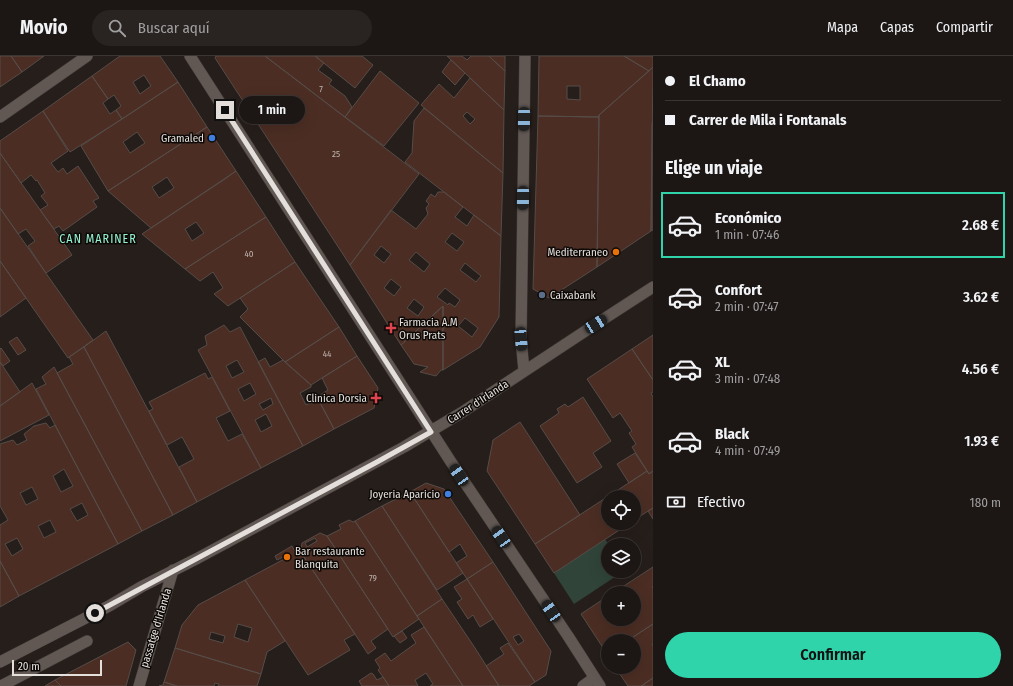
<!DOCTYPE html>
<html lang="es">
<meta charset="utf-8">
<style>
body{margin:0;font-family:"Fira Sans Condensed",sans-serif;background:#292322;color:#f1f3f6;height:100vh;display:flex;flex-direction:column;font-size:15px;white-space:nowrap}
*{box-sizing:border-box;margin:0}
p{font-size:13px;color:#a09fa0}
.icon{flex:none;width:22px;height:22px;fill:none;stroke:currentColor;stroke-width:2;stroke-linecap:round;stroke-linejoin:round}
.map{position:relative;flex:1;overflow:hidden}
.drawer{display:flex;flex-direction:column;background:#1c1614;width:360px}
.drawer>*{flex:none}
.top-card{display:grid;align-content:center;height:88px;padding:0 12px;background:#1c1614}
.tools{position:absolute;left:601px;top:434px;display:grid;gap:8px}
.tools a{display:grid;place-items:center;width:40px;height:40px;border-radius:50%;background:#1c1614;box-shadow:0 4px 16px #0002,0 0 0 1px #3a3534;font-size:20px}
.scale{position:absolute;left:12px;bottom:10px;width:90px;box-sizing:border-box;padding-left:4px;border:2px solid #e5dfdc;border-top:0;font-size:11px;line-height:14px;white-space:nowrap;color:#e5dfdc;-webkit-text-stroke:3px #0c0907;paint-order:stroke}
.end{position:absolute;width:18px;height:18px;margin:-9px;border:5px solid #e5dfdc;background:#111;box-shadow:0 0 0 2px #111}
.from{border-radius:50%}
.bubble{position:absolute;height:28px;border-radius:14px;background:#1c1614;box-shadow:0 4px 16px #0002,0 0 0 1px #3a3534;font-size:13px;font-weight:600;line-height:28px;text-align:center}
.car{position:absolute;width:12px;height:24px;margin:-12px -6px;border-radius:5px;box-shadow:0 0 3px 1px #0007;background:linear-gradient(#222 24%,#8ab4d8 0 40%,#222 0 76%,#8ab4d8 0 86%,#222 0)}
.top-card b{display:flex;align-items:center;gap:14px;height:38px;font-size:15px}
.top-card b+b{border-top:1px solid #3a3534}
.top-card i{width:10px;height:10px;background:#f1f3f6}
ul{padding:0;list-style:none}
li{display:flex;align-items:center;gap:12px;height:66px;margin:0 8px 6px;padding:0 4px;border:2px solid transparent;border-radius:0px}
li div{flex:1}
li b{display:block;font-size:15px}
li em{font-style:normal;font-weight:600}
li.selected{border-color:#2fd4aa}
li>.icon{width:36px;height:36px;stroke-width:1.5}
h2{padding:0 12px;font-size:18px;line-height:48px}
.pay{display:flex;align-items:center;gap:10px;height:44px;padding:0 12px;font-size:15px}
.pay p{margin-inline-start:auto}
.action{display:flex;gap:8px;margin-top:auto;padding:8px 12px}
.action a{flex:1;height:46px;border-radius:24px;background:#2fd4aa;color:#111;font-size:16px;font-weight:600;line-height:46px;text-align:center}
header{display:flex;align-items:center;gap:24px;box-sizing:border-box;height:56px;padding:0 20px;background:#1c1614;border-bottom:1px solid #3a3534}
header strong{font-size:19px}
nav{display:flex;gap:22px;margin-inline-start:auto;font-size:14px}
.search{width:280px;height:36px;background:#292322;display:flex;align-items:center;gap:10px;box-sizing:border-box;padding:0 14px;border-radius:22px;color:#a09fa0;font-size:15px}
main{display:flex;flex:1;min-height:0}
.map>svg:first-child{display:block}
</style>
<header>
<strong>Movio</strong>
<div class="search"><svg class="icon" aria-label="search" viewBox="0 0 24 24"><circle cx="10" cy="10" r="6"/><path d="M15 15l6 6"/></svg>Buscar aquí</div>
<nav><a>Mapa</a><a>Capas</a><a>Compartir</a></nav>
</header>
<main>
<div class="map">
<svg width="653" height="630" viewBox="0 0 653 630">
<rect width="100%" height="100%" fill="#261e1a"/>
<path fill="#30443a" d="M605 483 609 489 608 515H624L574 548 554 517Z"/>
<path fill="#4b2d23" stroke="#564c48" fill-rule="evenodd" d="M0 0H11L22 16 0 31Z
M11 0H44L22 16Z
M120 0H160L178 26 122 63 116 54 121 50 114 39 108 43 92 20ZM144 19 151 30 140 38 133 26Z
M216 0H265L419 118 350 209 215 2Z
M265 0H315L324 7 318 14 332 24 329 28 345 40 352 51 345 61Z
M315 0H362L373 9 355 32Z
M447 0H462L467 4 471 0H489L492 3 505 15 504 54Z
M489 0H505V15L492 3Z
M539 0H624L649 15 599 59V61L538 60ZM567 30H580V44L567 43Z
M624 0H653V11L649 15Z
M451 4 465 17 455 29 442 16Z
M653 11 651 175 597 211 599 59Z
M380 15 419 47 384 90 345 61Z
M92 20 108 43 103 47 110 58 116 54 122 63 70 96 43 55Z
M470 22 504 54 503 117 421 49 439 28 454 42ZM467 56 475 63 470 68 463 60Z
M178 26 207 71 108 135 81 90ZM137 76 145 87 130 97 123 86Z
M424 52 503 117 501 180 405 106 412 97 414 65Z
M43 55 68 95 51 107 58 116 63 112 67 118 78 110 99 142 93 145 97 151 63 175 59 170 54 173 40 154 48 149 41 140 45 137 37 124 36 125 31 119 21 127 0 97V85Z
M538 60 599 61 597 211 549 242 533 233Z
M653 64V174L651 175 652 68Z
M207 71 236 115 225 123 151 172 108 135ZM167 121 174 132 159 142 152 131Z
M0 97 72 199 46 217 28 190 35 185 26 173 18 178 0 152Z
M236 115 266 161 185 213 142 178ZM196 166 204 177 192 185 185 173Z
M438 136H444L463 151 455 161 467 170 474 159 501 180 499 261 480 291 443 314V250L401 289 350 209 391 154 416 173 428 158 426 152 429 148 426 145 431 138 435 141ZM452 177 464 186 457 195 445 186ZM381 190 391 198 384 207 374 199ZM416 196 430 208 424 216 409 204ZM465 207 481 220 476 226 460 214ZM391 223 401 231 394 240 384 232ZM445 232 460 244 455 251 449 247 448 249 437 241ZM414 243 424 251 418 260 407 252ZM465 262 478 272 472 281 458 270Z
M0 152 93 284 68 302 0 205Z
M266 161 295 206 228 250 214 238 223 232 213 216 200 225 185 213Z
M0 205 26 242 0 261Z
M295 206 339 271 285 306 240 261 248 253 240 242Z
M443 250V314H441L436 320 420 316 428 311 414 308 401 289Z
M224 269 230 276 240 271 303 390 261 412 198 294 207 289 205 280ZM237 304 244 316 232 322 226 310ZM250 327 256 338 244 345 238 333ZM271 342 273 348 263 354 259 348ZM266 358 272 370 261 376 255 364Z
M339 271 357 300 311 329 285 306Z
M106 275 197 446 173 459 84 291Z
M653 279V324L632 293Z
M17 281 26 294 18 299 9 286Z
M84 291 173 459 142 475 57 317 73 308 69 301Z
M1 292 10 305 3 310 0 306V293Z
M632 293 653 324V336L651 337 653 341V415L649 418 632 391 636 388 629 377 632 375 620 357 613 362 587 323Z
M357 300 378 332 374 352 334 373 317 341 328 334 322 322Z
M265 302 270 311 283 304 311 329V331L300 337 306 349 318 343 334 373 303 390 258 306Z
M0 306 20 336 0 350Z
M54 311 142 475 118 488 36 333 46 328 42 321Z
M205 317 208 323 212 321 230 355 216 362 228 385 242 378 261 412 197 446 179 411 194 403 187 390 182 381 167 389 149 355 153 353 149 346Z
M32 327 49 359 0 385V350Z
M583 341 611 385 593 397 602 411 577 427 540 370 559 357 557 353 565 348 568 351Z
M520 366 580 459 535 488 487 415 493 384Z
M46 367 50 372 55 369 118 488 19 540 0 505V469L8 464 0 450V388L13 384 17 389 27 384 24 378 34 370ZM64 413 73 430 61 436 53 420ZM32 431 38 443 26 449 20 437ZM82 447 88 459 77 465 70 453ZM50 464 56 476 44 482 38 470ZM17 482 23 493 12 500 5 488Z
M635 397 647 415 629 427 617 408Z
M647 415 649 418 653 415V452L634 464V441H608V467H630L554 517 535 488Z
M426 427 444 433 493 506 467 523 456 507 467 500 460 488 449 496 410 436Z
M410 436 463 517 437 534 382 450Z
M382 450 442 543 417 560 355 465Z
M653 452V463L648 455Z
M349 464 353 466 355 465 419 563 393 581 327 480 341 473 339 469Z
M320 477 327 480 388 573 371 585 376 592 368 598 300 495 301 494 302 487ZM315 482 317 485 307 491 305 487Z
M292 490 296 497 300 495 355 578 344 584 350 594 308 619 245 524 290 500 289 498 277 504 275 500Z
M0 505 19 540 0 551Z
M493 506 551 595 546 619 535 626 467 523ZM519 578 524 585 518 589 513 581Z
M653 511V531H652L653 532V568L627 585H608V597L607 598 581 558 608 540V563H622L624 566 629 563H634V560L636 558 634 556V537H613Z
M467 523 493 563 480 571 473 559 468 563 457 546 462 543 454 531Z
M245 524 285 585 267 596 261 618 175 592 182 569 198 549ZM238 568 252 572 248 586 234 581ZM211 576 225 580 223 587 209 583Z
M442 543 475 592 499 630H463L449 609 417 560Z
M653 568V588H652L653 590V622L641 630H628L615 611H634V585H627Z
M424 571 434 586 463 630H430L433 628 426 617 415 624 418 630H389L383 621 378 614 380 612 375 604 385 597 391 605 416 587 411 579Z
M402 575 407 582 400 587 394 580Z
M128 586 136 594 126 630H61L55 624Z
M508 587 535 626 529 630H499L486 610 504 598 500 592Z
M175 592 261 618 257 630H218L219 628 215 627 214 630H177L164 626Z
M371 617 373 618 377 624 383 621 389 630H362L359 625Z
M653 622V630H641L643 629Z
M55 624 61 630H45Z
M164 626 177 630H159L163 629Z"/>
<g fill="none" stroke-linecap="round" stroke-linejoin="round">
<g stroke="#423c39" stroke-width="12">
<path id="service" d="M1 630 87 585"/>
</g>
<g stroke="#423c39" stroke-width="12">
<path id="minor" d="M190 0 451 406 568 580 600 630
M0 61 87 0
M524 315 521 283 525 0
M0 606 109 550 141 531 198 502 404 391 461 357 596 268 653 231
M139 630 173 514
M583 630 594 622"/>
</g>
<use href="#service" stroke="#615853" stroke-width="11"/>
<use href="#minor" stroke="#615853" stroke-width="11"/>
</g>
<g fill="none" stroke-linecap="round" stroke-linejoin="round">
<path stroke="#e5dfdc" stroke-width="5" d="M95 557 377 406 431 376 225 54"/>
</g>
<g fill="#3f7fe0" stroke="#0c0907" stroke-width="1.5">
<circle cx="212" cy="82" r="4"/>
<circle cx="448" cy="438" r="4"/>
</g>
<g fill="#e8710a" stroke="#0c0907" stroke-width="1.5">
<circle cx="616" cy="196" r="4"/>
<circle cx="287" cy="501" r="4"/>
</g>
<circle fill="#5c6f8a" stroke="#0c0907" stroke-width="1.5" cx="542" cy="239" r="4"/>
<g fill="#e0444e" stroke="#0c0907" stroke-width="1.5">
<path d="M389 266h4v4h4v4h-4v4h-4v-4h-4v-4h4z"/>
<path d="M374 336h4v4h4v4h-4v4h-4v-4h-4v-4h4z"/>
</g>
<g text-anchor="middle" dominant-baseline="central" stroke-width="3" stroke-linejoin="round" paint-order="stroke">
<g font-size="9" fill="#beb2ae">
<text x="321" y="33">7</text>
<text x="336" y="98">25</text>
<text x="249" y="198">40</text>
<text x="327" y="298">44</text>
<text x="373" y="522">79</text>
</g>
<g font-size="11" fill="#e5dfdc" stroke="#0c0907" text-anchor="end">
<text x="204" y="82">Gramaled</text>
<text x="608" y="196">Mediterraneo</text>
<text x="550" y="239" text-anchor="start">Caixabank</text>
<text x="399" y="266" text-anchor="start">Farmacia A.M<tspan x="399" dy="13">Orus Prats</tspan></text>
<text x="367" y="342">Clinica Dorsia</text>
<text x="440" y="438">Joyeria Aparicio</text>
<text x="295" y="495" text-anchor="start">Bar restaurante<tspan x="295" dy="13">Blanquita</tspan></text>
</g>
<g font-size="11" fill="#e5dfdc" stroke="#0c0907">
<text transform="translate(478 346) rotate(-33)">Carrer d'Irlanda</text>
<text transform="translate(156 572) rotate(-73)">passatge d'Irlanda</text>
</g>
<g font-size="12" letter-spacing="1" fill="#95f2d3" stroke="#0c0907">
<text x="98" y="183">CAN MARINER</text>
</g>
</g>
</svg>
<div class="tools">
<a><svg class="icon" aria-label="locate" viewBox="0 0 24 24"><circle cx="12" cy="12" r="6"/><path d="M12 2v4M12 18v4M2 12h4M18 12h4"/></svg></a>
<a><svg class="icon" aria-label="layers" viewBox="0 0 24 24"><path d="M12 4l9 5-9 5-9-5zM3 14l9 5 9-5"/></svg></a>
<a>+</a>
<a>−</a>
</div>
<div class="scale">20 m</div>
<i class="end from" style="left:95px;top:557px"></i>
<i class="end" style="left:225px;top:54px"></i>
<div class="bubble" style="left:239px;top:40px;width:66px">1 min</div>
<i class="car" style="left:524px;top:63px;rotate:181deg"></i>
<i class="car" style="left:523px;top:142px;rotate:181deg"></i>
<i class="car" style="left:596px;top:268px;rotate:58deg"></i>
<i class="car" style="left:521px;top:283px;rotate:175deg"></i>
<i class="car" style="left:459px;top:419px;rotate:326deg"></i>
<i class="car" style="left:501px;top:481px;rotate:326deg"></i>
<i class="car" style="left:551px;top:555px;rotate:326deg"></i>
</div>
<section class="drawer">
<div class="top-card">
<b><i class="from"></i>El Chamo</b>
<b><i></i>Carrer de Mila i Fontanals</b>
</div>
<h2>Elige un viaje</h2>
<ul>
<li class="selected"><svg class="icon" aria-label="car" viewBox="0 0 24 24"><path d="M5 17H2v-5l4-1 3-4h7l3 4 3 1v5h-3M9 17h6M6 11h13"/><circle cx="7" cy="17" r="2"/><circle cx="17" cy="17" r="2"/></svg><div><b>Económico</b><p>1 min · 07:46</p></div><em>2.68 €</em></li>
<li><svg class="icon" aria-label="car" viewBox="0 0 24 24"><path d="M5 17H2v-5l4-1 3-4h7l3 4 3 1v5h-3M9 17h6M6 11h13"/><circle cx="7" cy="17" r="2"/><circle cx="17" cy="17" r="2"/></svg><div><b>Confort</b><p>2 min · 07:47</p></div><em>3.62 €</em></li>
<li><svg class="icon" aria-label="car" viewBox="0 0 24 24"><path d="M5 17H2v-5l4-1 3-4h7l3 4 3 1v5h-3M9 17h6M6 11h13"/><circle cx="7" cy="17" r="2"/><circle cx="17" cy="17" r="2"/></svg><div><b>XL</b><p>3 min · 07:48</p></div><em>4.56 €</em></li>
<li><svg class="icon" aria-label="car" viewBox="0 0 24 24"><path d="M5 17H2v-5l4-1 3-4h7l3 4 3 1v5h-3M9 17h6M6 11h13"/><circle cx="7" cy="17" r="2"/><circle cx="17" cy="17" r="2"/></svg><div><b>Black</b><p>4 min · 07:49</p></div><em>1.93 €</em></li>
</ul>
<div class="pay"><svg class="icon" aria-label="cash" viewBox="0 0 24 24"><path d="M3 7h18v10H3z"/><circle cx="12" cy="12" r="2"/></svg>Efectivo<p>180 m</p></div>
<div class="action"><a>Confirmar</a></div>
</section>
</main>
